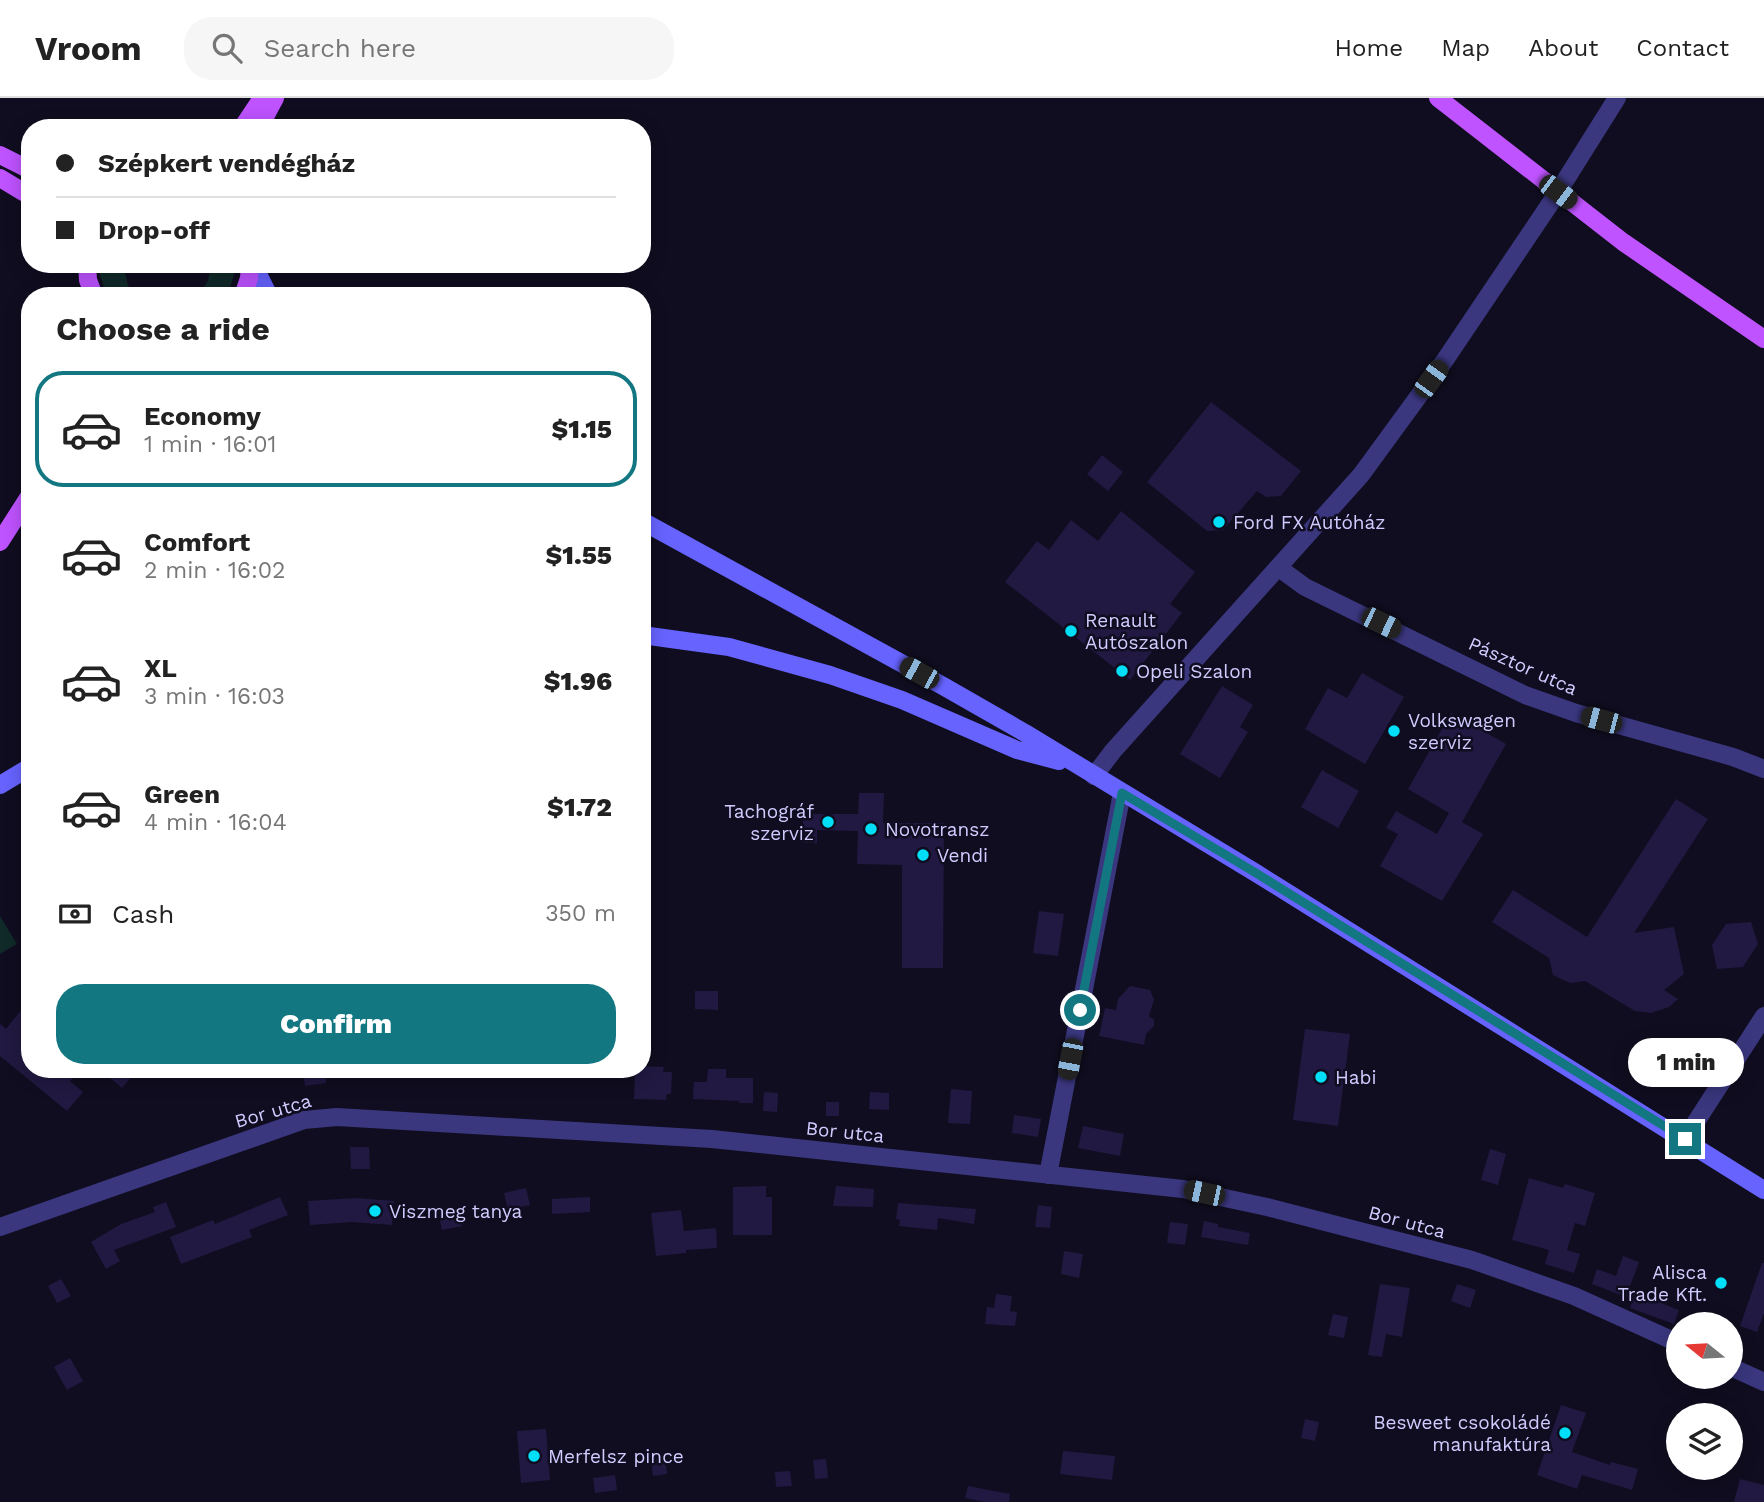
<!DOCTYPE html>
<meta charset="utf-8">
<style>
body{margin:0;font-family:"Work Sans",sans-serif;background:#f6f6f6;color:#222;height:100vh;display:flex;flex-direction:column;font-size:26px;white-space:nowrap}
*{box-sizing:border-box;margin:0}
p{font-size:23px;color:#767676}
.icon{flex:none;width:38px;height:38px;fill:none;stroke:currentColor;stroke-width:2;stroke-linecap:round;stroke-linejoin:round}
.map{position:relative;flex:1;overflow:hidden}
.sheet{position:absolute;left:21px;top:189px;width:630px;height:791px;display:flex;flex-direction:column;background:#fff;border-radius:28px;box-shadow:0 4px 18px #0003}
.sheet>*{flex:none}
.hud{position:absolute;left:21px;top:21px;width:630px;height:154px;border-radius:28px;box-shadow:0 4px 18px #0003;display:grid;align-content:center;height:154px;padding:0 35px;background:#fff}
.needle{width:46px;rotate:288deg}
.tools{position:absolute;left:1666px;top:1214px;display:grid;gap:14px}
.tools a{display:grid;place-items:center;width:77px;height:77px;border-radius:50%;background:#fff;box-shadow:0 4px 18px #0003;font-size:35px}
.end{position:absolute;width:32px;height:32px;margin:-16px;border:9px solid #137782;background:#fff;box-shadow:0 0 0 4px #fff}
.from{border-radius:50%}
.bubble{position:absolute;height:49px;border-radius:24px;background:#fff;box-shadow:0 4px 18px #0003;font-size:23px;font-weight:800;line-height:49px;text-align:center}
.car{position:absolute;width:21px;height:42px;margin:-21px -10px;border-radius:9px;box-shadow:0 0 5px 2px #0007;background:linear-gradient(#222 24%,#8ab4d8 0 40%,#222 0 76%,#8ab4d8 0 86%,#222 0)}
.hud b{display:flex;align-items:center;gap:24px;height:66px;font-size:26px}
.hud b+b{border-top:2px solid #e0e0e0}
.hud i{width:18px;height:18px;background:#222}
ul{padding:0;list-style:none}
li{display:flex;align-items:center;gap:21px;height:116px;margin:0 14px 10px;padding:0 21px;border:4px solid transparent;border-radius:28px}
li div{flex:1}
li b{display:block;font-size:26px}
li em{font-style:normal;font-weight:800}
li.current{border-color:#137782}
li>.icon{width:63px;height:63px;stroke-width:1.5}
h2{padding:0 35px;font-size:32px;line-height:84px}
.pay{display:flex;align-items:center;gap:18px;height:77px;padding:0 35px;font-size:26px}
.pay p{margin-inline-start:auto}
.action{display:flex;gap:14px;margin-top:auto;padding:14px 35px}
.action a{flex:1;height:80px;border-radius:28px;background:#137782;color:#fff;font-size:28px;font-weight:800;line-height:80px;text-align:center}
header{display:flex;align-items:center;gap:42px;box-sizing:border-box;height:98px;padding:0 35px;background:#fff;border-bottom:2px solid #e0e0e0}
header strong{font-size:33px}
nav{display:flex;gap:38px;margin-inline-start:auto;font-size:24px}
.search{width:490px;height:63px;background:#f6f6f6;display:flex;align-items:center;gap:18px;box-sizing:border-box;padding:0 24px;border-radius:28px;color:#767676;font-size:26px}
.map>svg:first-child{display:block}
</style>
<header>
<strong>Vroom</strong>
<div class="search"><svg class="icon" aria-label="search" viewBox="0 0 24 24"><circle cx="10" cy="10" r="6"/><path d="M15 15l6 6"/></svg>Search here</div>
<nav><a>Home</a><a>Map</a><a>About</a><a>Contact</a></nav>
</header>
<div class="map">
<svg width="1764" height="1404" viewBox="0 0 1764 1404">
<rect width="100%" height="100%" fill="#100d20"/>
<path fill="#102a29" d="M100 166H123L128 187 136 198H107L100 177Z
M211 166H235L234 177 227 198H198L208 183Z
M0 818 17 846 0 856Z"/>
<path fill="#211941" d="M1211 304 1301 373 1281 398 1266 399 1257 393 1223 432 1207 433 1147 384Z
M1102 357 1123 374 1108 393 1087 376Z
M1121 413 1195 474 1170 506 1182 515 1130 582 1005 484 1037 443 1049 452 1071 422 1098 443Z
M1362 575 1404 599 1365 666 1305 631 1328 590 1347 600Z
M1222 588 1253 607 1240 629 1248 634 1220 680 1180 656Z
M1451 615 1506 646 1462 724 1483 736 1442 803 1380 768 1398 736 1386 730 1396 713 1437 736 1449 715 1408 691Z
M1322 672 1359 693 1338 730 1301 709Z
M859 695H884L883 725H944L943 870H902V767L857 766 858 733 817 732V745H803V716H858Z
M1676 701 1708 721 1634 835 1674 829 1684 876 1664 892 1678 901 1669 909 1651 915 1635 913 1585 883 1571 885 1563 882 1553 877 1549 860 1492 824 1513 792 1587 839Z
M1039 813 1064 816 1058 858 1033 855Z
M1751 824 1758 846 1743 869 1717 871 1712 847 1726 826Z
M1130 888 1150 892 1154 902 1149 918 1154 922V928L1146 936 1144 947 1099 938 1105 910 1116 912 1118 901Z
M695 893H718V912L695 911Z
M30 901V971H80L70 983 83 994 67 1013 0 958V926L6 931Z
M1305 931 1350 936 1338 1028 1293 1022Z
M642 968 664 969 663 974H672L671 996H667L666 1002 634 1001 635 971H642Z
M99 971H138L122 990Z
M313 971H325L326 985 305 988 303 973Z
M708 971H726V980H753V1005H739V1003L693 1001 694 984H707Z
M951 991 972 993 970 1026 948 1025Z
M764 994 778 995 777 1014 763 1013Z
M870 994 889 995V1012L869 1011Z
M826 1004H839V1018H826Z
M1014 1017 1041 1021 1038 1039 1012 1035Z
M1083 1028 1124 1036 1120 1058 1078 1050Z
M350 1049H369L370 1071H351Z
M1490 1051 1506 1056 1498 1087 1481 1082Z
M1529 1080 1563 1090 1565 1086 1595 1095 1585 1128 1575 1125 1567 1152 1580 1156 1574 1175 1545 1166 1549 1152 1512 1142Z
M766 1088V1099H772V1137H733V1089Z
M836 1088 874 1091 873 1109 833 1108Z
M526 1090 530 1107 508 1112 504 1095Z
M280 1099 288 1117 249 1132 252 1139 181 1166 170 1139 213 1122 215 1126Z
M590 1099V1114L552 1116V1101Z
M356 1100 394 1103 392 1127 352 1124 310 1127 308 1103Z
M166 1104 176 1129 114 1152 120 1163 106 1171 91 1144 121 1126 155 1114 153 1109Z
M898 1105 976 1111 974 1126 938 1120 937 1132 899 1128 900 1122 896 1121Z
M1038 1107 1052 1109 1050 1130 1035 1129Z
M458 1109 462 1128 442 1132 438 1114Z
M681 1112 684 1133 716 1130 717 1150 686 1152V1155L656 1158 651 1115Z
M1204 1123 1218 1126V1129L1250 1135 1248 1147 1201 1139Z
M1170 1124 1188 1126 1185 1147 1167 1145Z
M1064 1153 1083 1156 1079 1180 1061 1176Z
M1623 1158 1639 1164 1626 1199 1592 1186 1597 1171 1616 1178Z
M1762 1165H1764V1215L1757 1234 1740 1228Z
M61 1181 71 1198 57 1205 48 1188Z
M1380 1186 1410 1190 1402 1239 1386 1236 1382 1259 1368 1257Z
M1457 1186 1476 1192 1470 1210 1451 1203Z
M1635 1195 1679 1212 1674 1226 1630 1210Z
M996 1196 1012 1198 1010 1213 1017 1214 1015 1228 985 1226 987 1209 994 1210Z
M1333 1216 1348 1219 1344 1240 1328 1237Z
M70 1260 83 1283 67 1292 54 1269Z
M1561 1307 1586 1315 1572 1354 1610 1367 1611 1364 1638 1371 1632 1392 1582 1377 1577 1391 1537 1377Z
M1305 1321 1319 1324 1315 1343 1301 1340Z
M546 1331 550 1382 521 1385 517 1333Z
M1063 1353 1115 1358 1112 1382 1060 1376Z
M665 1359 667 1376 653 1378 651 1361Z
M826 1361 828 1380 815 1381 813 1362Z
M790 1373 792 1388 776 1389 775 1374Z
M615 1377 617 1392 595 1395 593 1380Z
M1740 1381 1764 1387V1404H1734Z
M968 1388 1010 1396 1009 1404H985L965 1400Z"/>
<g fill="none" stroke-linecap="round" stroke-linejoin="round">
<path stroke="#3a377f" stroke-width="18" d="M1279 470 1305 489 1525 597 1576 615 1733 659 1764 671
M1094 678 1113 653 1361 377 1445 262 1558 94 1617 0
M1685 1041 1764 918
M1048 1077 1122 695
M0 1129 304 1022 337 1019 712 1041 1183 1091 1267 1109 1472 1162 1574 1198 1678 1245
M1731 1269 1764 1284"/>
<path stroke="#6663ff" stroke-width="18" d="M253 166 269 198
M642 423 943 588 1025 635 1256 775 1764 1092
M642 537 729 549 830 577 902 602 1017 652 1059 663
M0 687 30 669"/>
<path stroke="#be53ff" stroke-width="18" d="M1438 0 1623 144 1764 241
M242 30 262 0
M259 30 275 0
M0 57 30 72
M0 80 30 98
M87 166 88 182 94 198
M243 198 249 180 250 166
M0 444 30 397"/>
</g>
<g fill="none" stroke-linecap="round" stroke-linejoin="round">
<path stroke="#137782" stroke-width="9" d="M1080 912 1122 695 1256 775 1685 1041"/>
</g>
<g fill="#00dff7" stroke="#100d20" stroke-width="2.5">
<circle cx="1219" cy="424" r="7"/>
<circle cx="1071" cy="533" r="7"/>
<circle cx="1122" cy="573" r="7"/>
<circle cx="1394" cy="633" r="7"/>
<circle cx="828" cy="724" r="7"/>
<circle cx="871" cy="731" r="7"/>
<circle cx="923" cy="757" r="7"/>
<circle cx="1321" cy="979" r="7"/>
<circle cx="375" cy="1113" r="7"/>
<circle cx="1721" cy="1185" r="7"/>
<circle cx="1565" cy="1335" r="7"/>
<circle cx="534" cy="1358" r="7"/>
</g>
<g text-anchor="middle" dominant-baseline="central" stroke-width="5" stroke-linejoin="round" paint-order="stroke">
<g font-size="19" fill="#d1ccff" stroke="#100d20" text-anchor="start">
<text x="1233" y="424">Ford FX Autóház</text>
<text x="1085" y="522">Renault<tspan x="1085" dy="22">Autószalon</tspan></text>
<text x="1136" y="573">Opeli Szalon</text>
<text x="1408" y="622">Volkswagen<tspan x="1408" dy="22">szerviz</tspan></text>
<text x="814" y="713" text-anchor="end">Tachográf<tspan x="814" dy="22">szerviz</tspan></text>
<text x="885" y="731">Novotransz</text>
<text x="937" y="757">Vendi</text>
<text x="1335" y="979">Habi</text>
<text x="389" y="1113">Viszmeg tanya</text>
<text x="1707" y="1174" text-anchor="end">Alisca<tspan x="1707" dy="22">Trade Kft.</tspan></text>
<text x="1551" y="1324" text-anchor="end">Besweet csokoládé<tspan x="1551" dy="22">manufaktúra</tspan></text>
<text x="548" y="1358">Merfelsz pince</text>
</g>
<g font-size="19" fill="#d1ccff" stroke="#100d20">
<text transform="translate(1523 568) rotate(24)">Pásztor utca</text>
<text transform="translate(273 1013) rotate(-16)">Bor utca</text>
<text transform="translate(845 1034) rotate(6)">Bor utca</text>
<text transform="translate(1407 1124) rotate(15)">Bor utca</text>
</g>
</g>
</svg>
<div class="tools">
<a><svg class="needle" viewBox="-14 -14 28 28"><path d="M0-13l5 13h-10z" fill="#e53935"/><path d="M0 13l5-13h-10z" fill="#767676"/></svg></a>
<a><svg class="icon" aria-label="layers" viewBox="0 0 24 24"><path d="M12 4l9 5-9 5-9-5zM3 14l9 5 9-5"/></svg></a>
</div>
<i class="end from" style="left:1080px;top:912px"></i>
<i class="end" style="left:1685px;top:1041px"></i>
<div class="bubble" style="left:1628px;top:940px;width:116px">1 min</div>
<i class="car" style="left:1558px;top:94px;rotate:127deg"></i>
<i class="car" style="left:1431px;top:281px;rotate:36deg"></i>
<i class="car" style="left:1381px;top:525px;rotate:116deg"></i>
<i class="car" style="left:919px;top:575px;rotate:299deg"></i>
<i class="car" style="left:1601px;top:622px;rotate:285deg"></i>
<i class="car" style="left:1070px;top:961px;rotate:191deg"></i>
<i class="car" style="left:1204px;top:1095px;rotate:282deg"></i>
<div class="hud">
<b><i class="from"></i>Szépkert vendégház</b>
<b><i></i>Drop-off</b>
</div>
<section class="sheet">
<h2>Choose a ride</h2>
<ul>
<li class="current"><svg class="icon" aria-label="car" viewBox="0 0 24 24"><path d="M5 17H2v-5l4-1 3-4h7l3 4 3 1v5h-3M9 17h6M6 11h13"/><circle cx="7" cy="17" r="2"/><circle cx="17" cy="17" r="2"/></svg><div><b>Economy</b><p>1 min · 16:01</p></div><em>$1.15</em></li>
<li><svg class="icon" aria-label="car" viewBox="0 0 24 24"><path d="M5 17H2v-5l4-1 3-4h7l3 4 3 1v5h-3M9 17h6M6 11h13"/><circle cx="7" cy="17" r="2"/><circle cx="17" cy="17" r="2"/></svg><div><b>Comfort</b><p>2 min · 16:02</p></div><em>$1.55</em></li>
<li><svg class="icon" aria-label="car" viewBox="0 0 24 24"><path d="M5 17H2v-5l4-1 3-4h7l3 4 3 1v5h-3M9 17h6M6 11h13"/><circle cx="7" cy="17" r="2"/><circle cx="17" cy="17" r="2"/></svg><div><b>XL</b><p>3 min · 16:03</p></div><em>$1.96</em></li>
<li><svg class="icon" aria-label="car" viewBox="0 0 24 24"><path d="M5 17H2v-5l4-1 3-4h7l3 4 3 1v5h-3M9 17h6M6 11h13"/><circle cx="7" cy="17" r="2"/><circle cx="17" cy="17" r="2"/></svg><div><b>Green</b><p>4 min · 16:04</p></div><em>$1.72</em></li>
</ul>
<div class="pay"><svg class="icon" aria-label="cash" viewBox="0 0 24 24"><path d="M3 7h18v10H3z"/><circle cx="12" cy="12" r="2"/></svg>Cash<p>350 m</p></div>
<div class="action"><a>Confirm</a></div>
</section>
</div>
